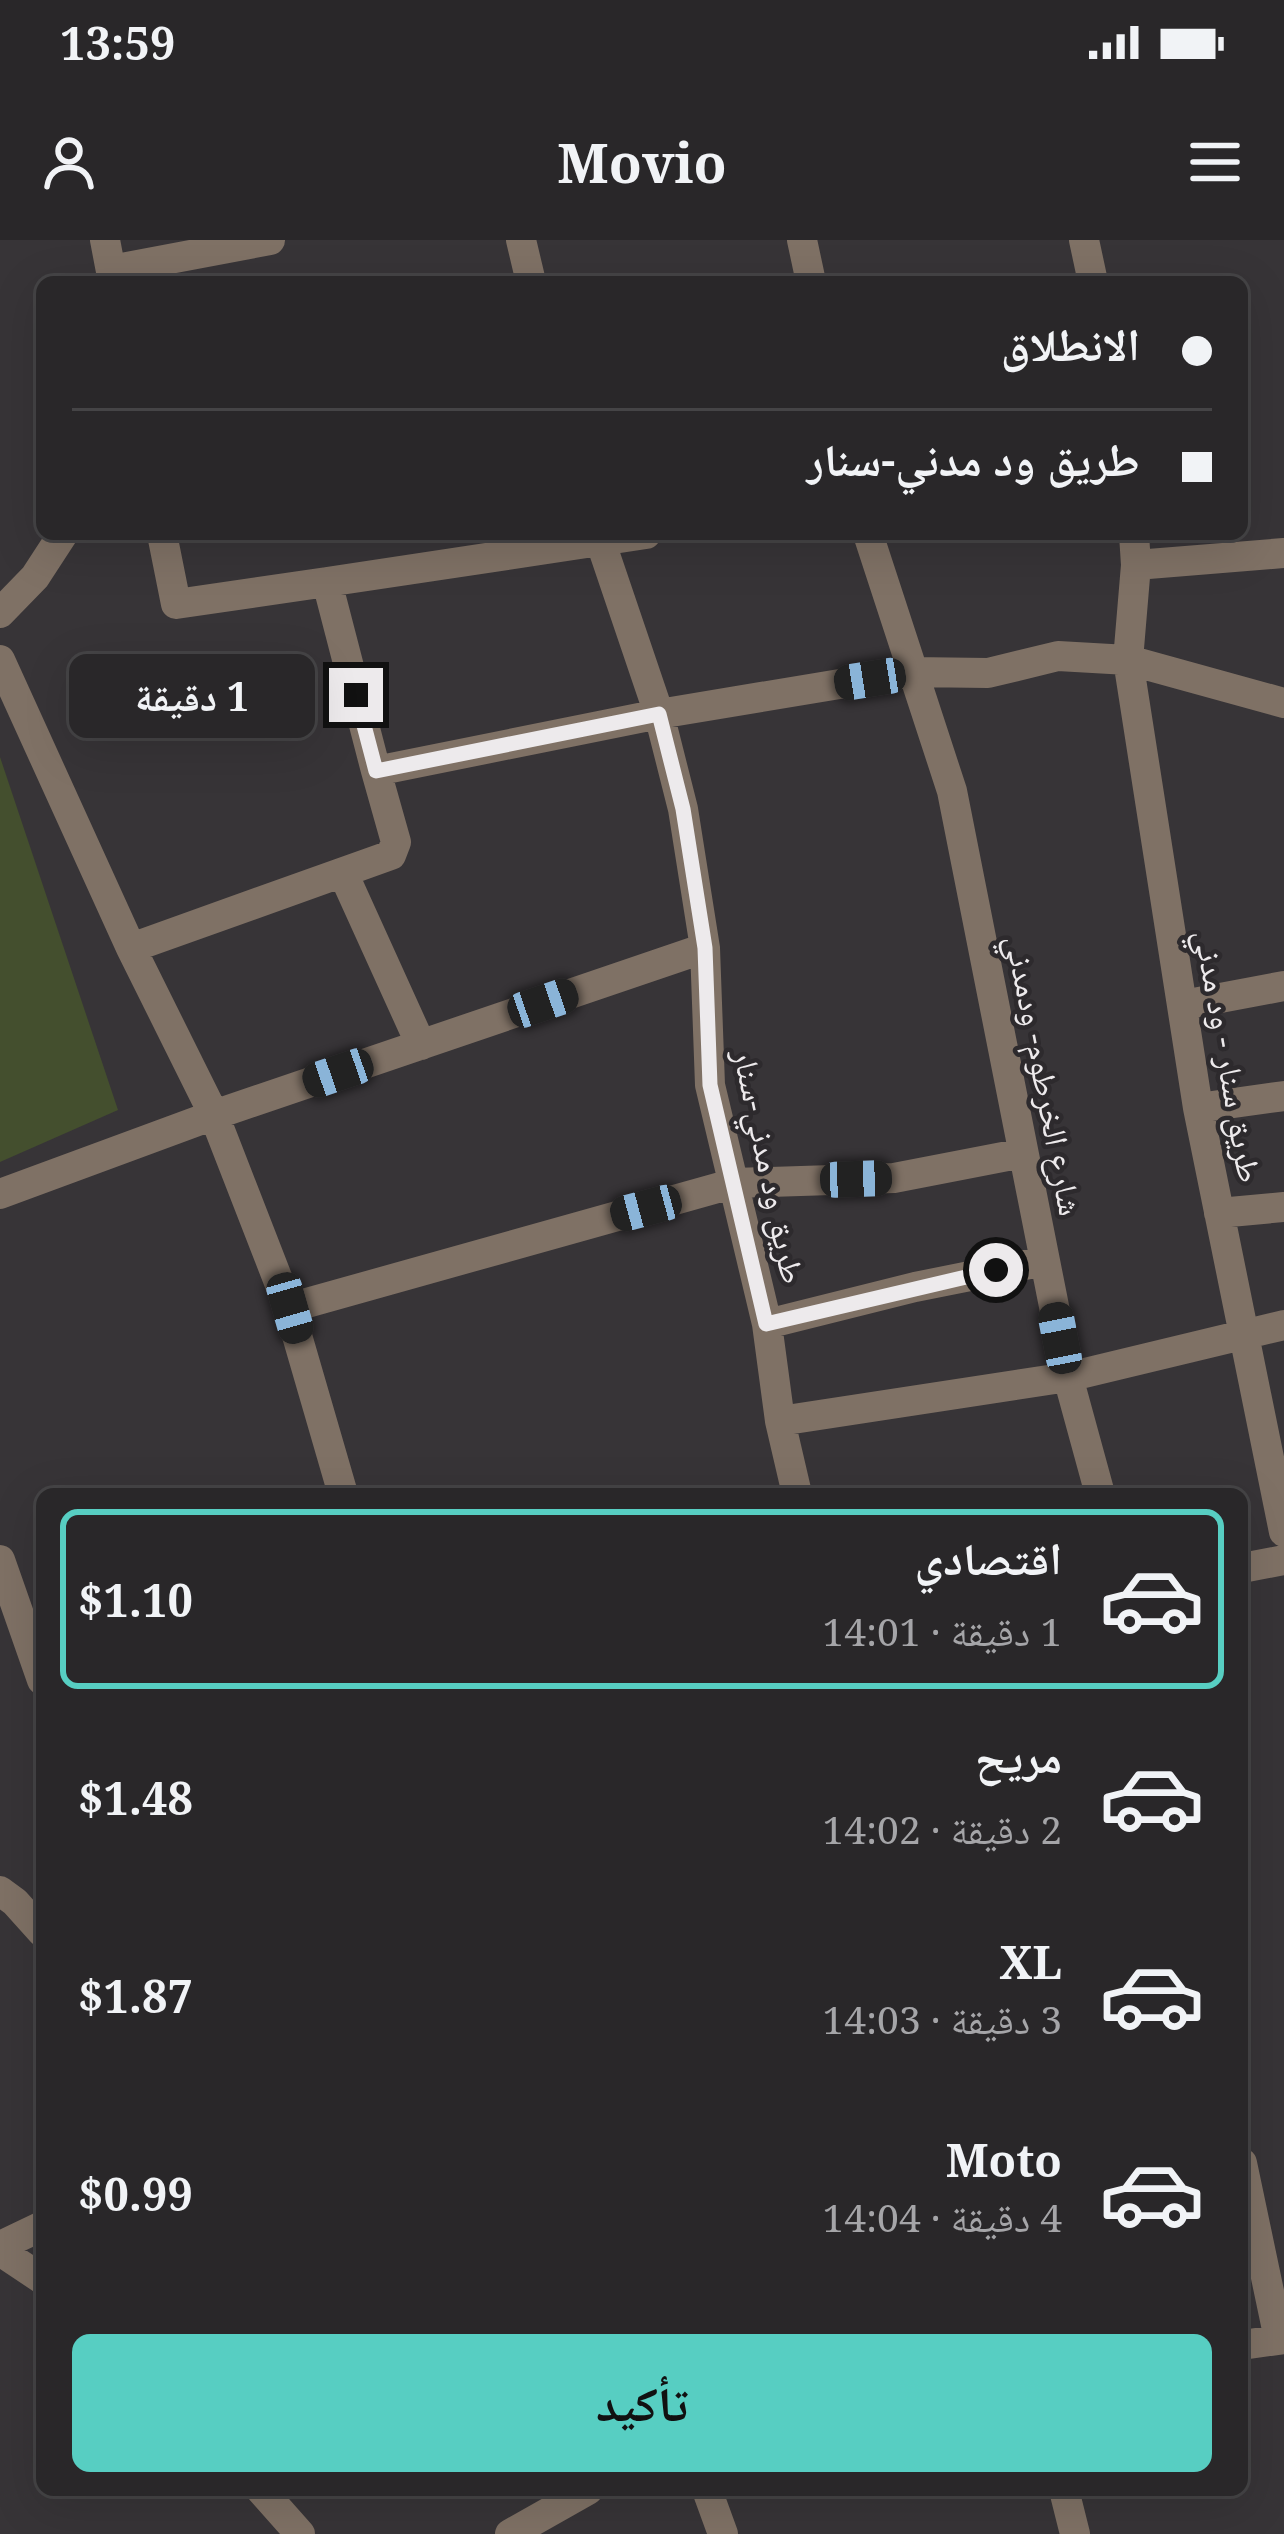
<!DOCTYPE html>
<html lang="ar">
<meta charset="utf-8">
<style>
body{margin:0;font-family:"Noto Serif","Noto Naskh Arabic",serif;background:#312f31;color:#f1f3f6;direction:rtl;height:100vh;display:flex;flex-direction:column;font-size:45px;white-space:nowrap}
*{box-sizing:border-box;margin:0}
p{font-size:39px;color:#a5a5a8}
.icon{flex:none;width:66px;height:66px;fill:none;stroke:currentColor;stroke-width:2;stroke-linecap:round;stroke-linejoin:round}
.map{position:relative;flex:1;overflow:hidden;direction:ltr}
.side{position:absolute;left:36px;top:1248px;width:1212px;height:1008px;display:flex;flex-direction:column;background:#292729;border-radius:18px;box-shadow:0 12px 48px #0002,0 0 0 3px #454446;direction:rtl}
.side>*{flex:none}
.banner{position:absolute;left:36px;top:36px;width:1212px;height:264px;border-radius:18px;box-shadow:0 12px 48px #0002,0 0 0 3px #454446;direction:rtl;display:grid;align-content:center;height:264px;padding:0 36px;background:#292729}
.end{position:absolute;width:54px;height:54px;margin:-27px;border:15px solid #edeaec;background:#111;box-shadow:0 0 0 6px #111}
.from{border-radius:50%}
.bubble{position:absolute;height:84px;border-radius:18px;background:#292729;box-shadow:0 12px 48px #0002,0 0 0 3px #454446;font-size:39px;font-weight:700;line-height:84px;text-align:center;direction:rtl}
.car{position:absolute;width:36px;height:72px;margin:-36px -18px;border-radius:15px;box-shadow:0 0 9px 3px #0007;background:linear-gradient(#222 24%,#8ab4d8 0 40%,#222 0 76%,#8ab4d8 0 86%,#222 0)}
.banner b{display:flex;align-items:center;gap:42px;height:114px;font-size:45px}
.banner b+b{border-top:3px solid #454446}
.banner i{width:30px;height:30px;background:#f1f3f6}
ul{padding:21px 0 0;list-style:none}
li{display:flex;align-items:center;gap:36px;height:180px;margin:0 24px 18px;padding:0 12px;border:6px solid transparent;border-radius:18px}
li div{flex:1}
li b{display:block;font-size:45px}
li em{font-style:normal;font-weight:700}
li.active{border-color:#57cec2}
li>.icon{width:108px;height:108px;stroke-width:1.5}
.button{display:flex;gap:24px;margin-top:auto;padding:24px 36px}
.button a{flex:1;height:138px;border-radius:18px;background:#57cec2;color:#111;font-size:48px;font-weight:700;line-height:138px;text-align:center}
.status{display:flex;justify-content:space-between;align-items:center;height:84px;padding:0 60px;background:#292729;direction:ltr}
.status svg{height:33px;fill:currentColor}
header{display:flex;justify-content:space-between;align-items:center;height:156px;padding:0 36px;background:#292729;font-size:54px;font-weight:700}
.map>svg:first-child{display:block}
</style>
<div class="status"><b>13:59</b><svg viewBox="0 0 49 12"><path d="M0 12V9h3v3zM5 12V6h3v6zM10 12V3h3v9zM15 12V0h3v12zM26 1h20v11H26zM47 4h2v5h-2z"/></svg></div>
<header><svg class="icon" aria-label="menu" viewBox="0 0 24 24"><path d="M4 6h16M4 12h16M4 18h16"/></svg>Movio<svg class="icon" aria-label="person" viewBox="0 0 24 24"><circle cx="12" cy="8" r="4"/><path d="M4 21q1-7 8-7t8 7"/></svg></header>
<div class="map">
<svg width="1284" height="2294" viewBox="0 0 1284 2294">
<rect width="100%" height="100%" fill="#373437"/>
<path fill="#444f2e" d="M0 517 118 870 0 922Z"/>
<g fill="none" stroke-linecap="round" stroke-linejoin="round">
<path stroke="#7f7165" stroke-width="30" d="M105 0 113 42
M521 0 531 42
M802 0 811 42
M1084 0 1093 42
M111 30 270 0
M162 294 176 364 327 342 376 531 659 474 912 432 988 433 1058 416 1128 420 1284 463
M598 294 659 474 683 569 705 708 710 845 767 1084 780 1181 797 1254
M868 294 952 551 1068 1137 1100 1254
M1134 294 1136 325 1128 420 1198 868 1284 1292
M1136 325 1284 313
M327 342 646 294
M0 373 35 337 63 294
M0 420 131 708 214 875 289 1068 343 1254
M343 633 421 805
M131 708 391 615 396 602 376 531
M1183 765 1284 746
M1198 868 1284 856
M0 954 214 875 705 708
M1219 973 1284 967
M289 1068 735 943 894 938 1023 913
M767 1084 915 1047 1045 1021
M780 1181 1068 1137 1284 1085
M0 1320 42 1440
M1242 1328 1284 1320
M0 1651 15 1662 42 1692
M1242 1923 1279 2099
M0 2006 42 1986
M0 2011 42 2039
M1242 2105 1284 2099
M261 2250 300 2294
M707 2250 723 2294
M1064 2250 1075 2294
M510 2294 588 2250"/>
</g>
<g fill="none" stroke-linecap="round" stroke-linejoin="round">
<path stroke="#edeaec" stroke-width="15" d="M356 455 376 531 659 474 683 569 705 708 710 845 766 1084 996 1030"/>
</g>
<g text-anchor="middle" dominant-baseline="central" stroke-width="9" stroke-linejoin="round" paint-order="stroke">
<g font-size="33" fill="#edeaec" stroke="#2d2a2d">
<text transform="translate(1229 816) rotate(80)">طريق سنار - ود مدني</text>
<text transform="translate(1045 835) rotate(79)">شارع الخرطوم- ودمدني</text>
<text transform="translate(770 926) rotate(78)">طريق ود مدني-سنار</text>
</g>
</g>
</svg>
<i class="end from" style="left:996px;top:1030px"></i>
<i class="end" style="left:356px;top:455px"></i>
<div class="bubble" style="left:69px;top:414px;width:246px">1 دقيقة</div>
<i class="car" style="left:870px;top:439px;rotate:261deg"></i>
<i class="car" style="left:543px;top:763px;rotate:71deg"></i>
<i class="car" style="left:338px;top:833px;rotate:251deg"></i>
<i class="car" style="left:856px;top:939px;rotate:88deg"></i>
<i class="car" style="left:646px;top:968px;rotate:255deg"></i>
<i class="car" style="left:290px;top:1068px;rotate:164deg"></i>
<i class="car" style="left:1060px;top:1098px;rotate:349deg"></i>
<div class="banner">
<b><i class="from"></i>الانطلاق</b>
<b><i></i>طريق ود مدني-سنار</b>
</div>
<section class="side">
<ul>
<li class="active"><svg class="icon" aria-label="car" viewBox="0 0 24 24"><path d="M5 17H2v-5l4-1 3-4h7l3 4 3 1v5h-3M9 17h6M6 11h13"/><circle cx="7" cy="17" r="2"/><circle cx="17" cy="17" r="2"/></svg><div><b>اقتصادي</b><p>1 دقيقة · 14:01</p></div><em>$1.10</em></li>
<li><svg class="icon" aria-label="car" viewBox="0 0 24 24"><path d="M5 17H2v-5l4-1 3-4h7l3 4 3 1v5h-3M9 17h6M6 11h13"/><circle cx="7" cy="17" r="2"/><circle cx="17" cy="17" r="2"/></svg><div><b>مريح</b><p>2 دقيقة · 14:02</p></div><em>$1.48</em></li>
<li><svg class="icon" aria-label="car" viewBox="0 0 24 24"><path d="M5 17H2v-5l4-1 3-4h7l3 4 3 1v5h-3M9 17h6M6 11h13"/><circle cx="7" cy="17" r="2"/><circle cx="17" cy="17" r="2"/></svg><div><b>XL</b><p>3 دقيقة · 14:03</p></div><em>$1.87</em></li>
<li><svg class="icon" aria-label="car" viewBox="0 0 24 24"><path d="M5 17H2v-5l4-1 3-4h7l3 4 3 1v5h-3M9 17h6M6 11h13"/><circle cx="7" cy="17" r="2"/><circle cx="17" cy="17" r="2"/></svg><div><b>Moto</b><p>4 دقيقة · 14:04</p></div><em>$0.99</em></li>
</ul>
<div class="button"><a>تأكيد</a></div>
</section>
</div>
